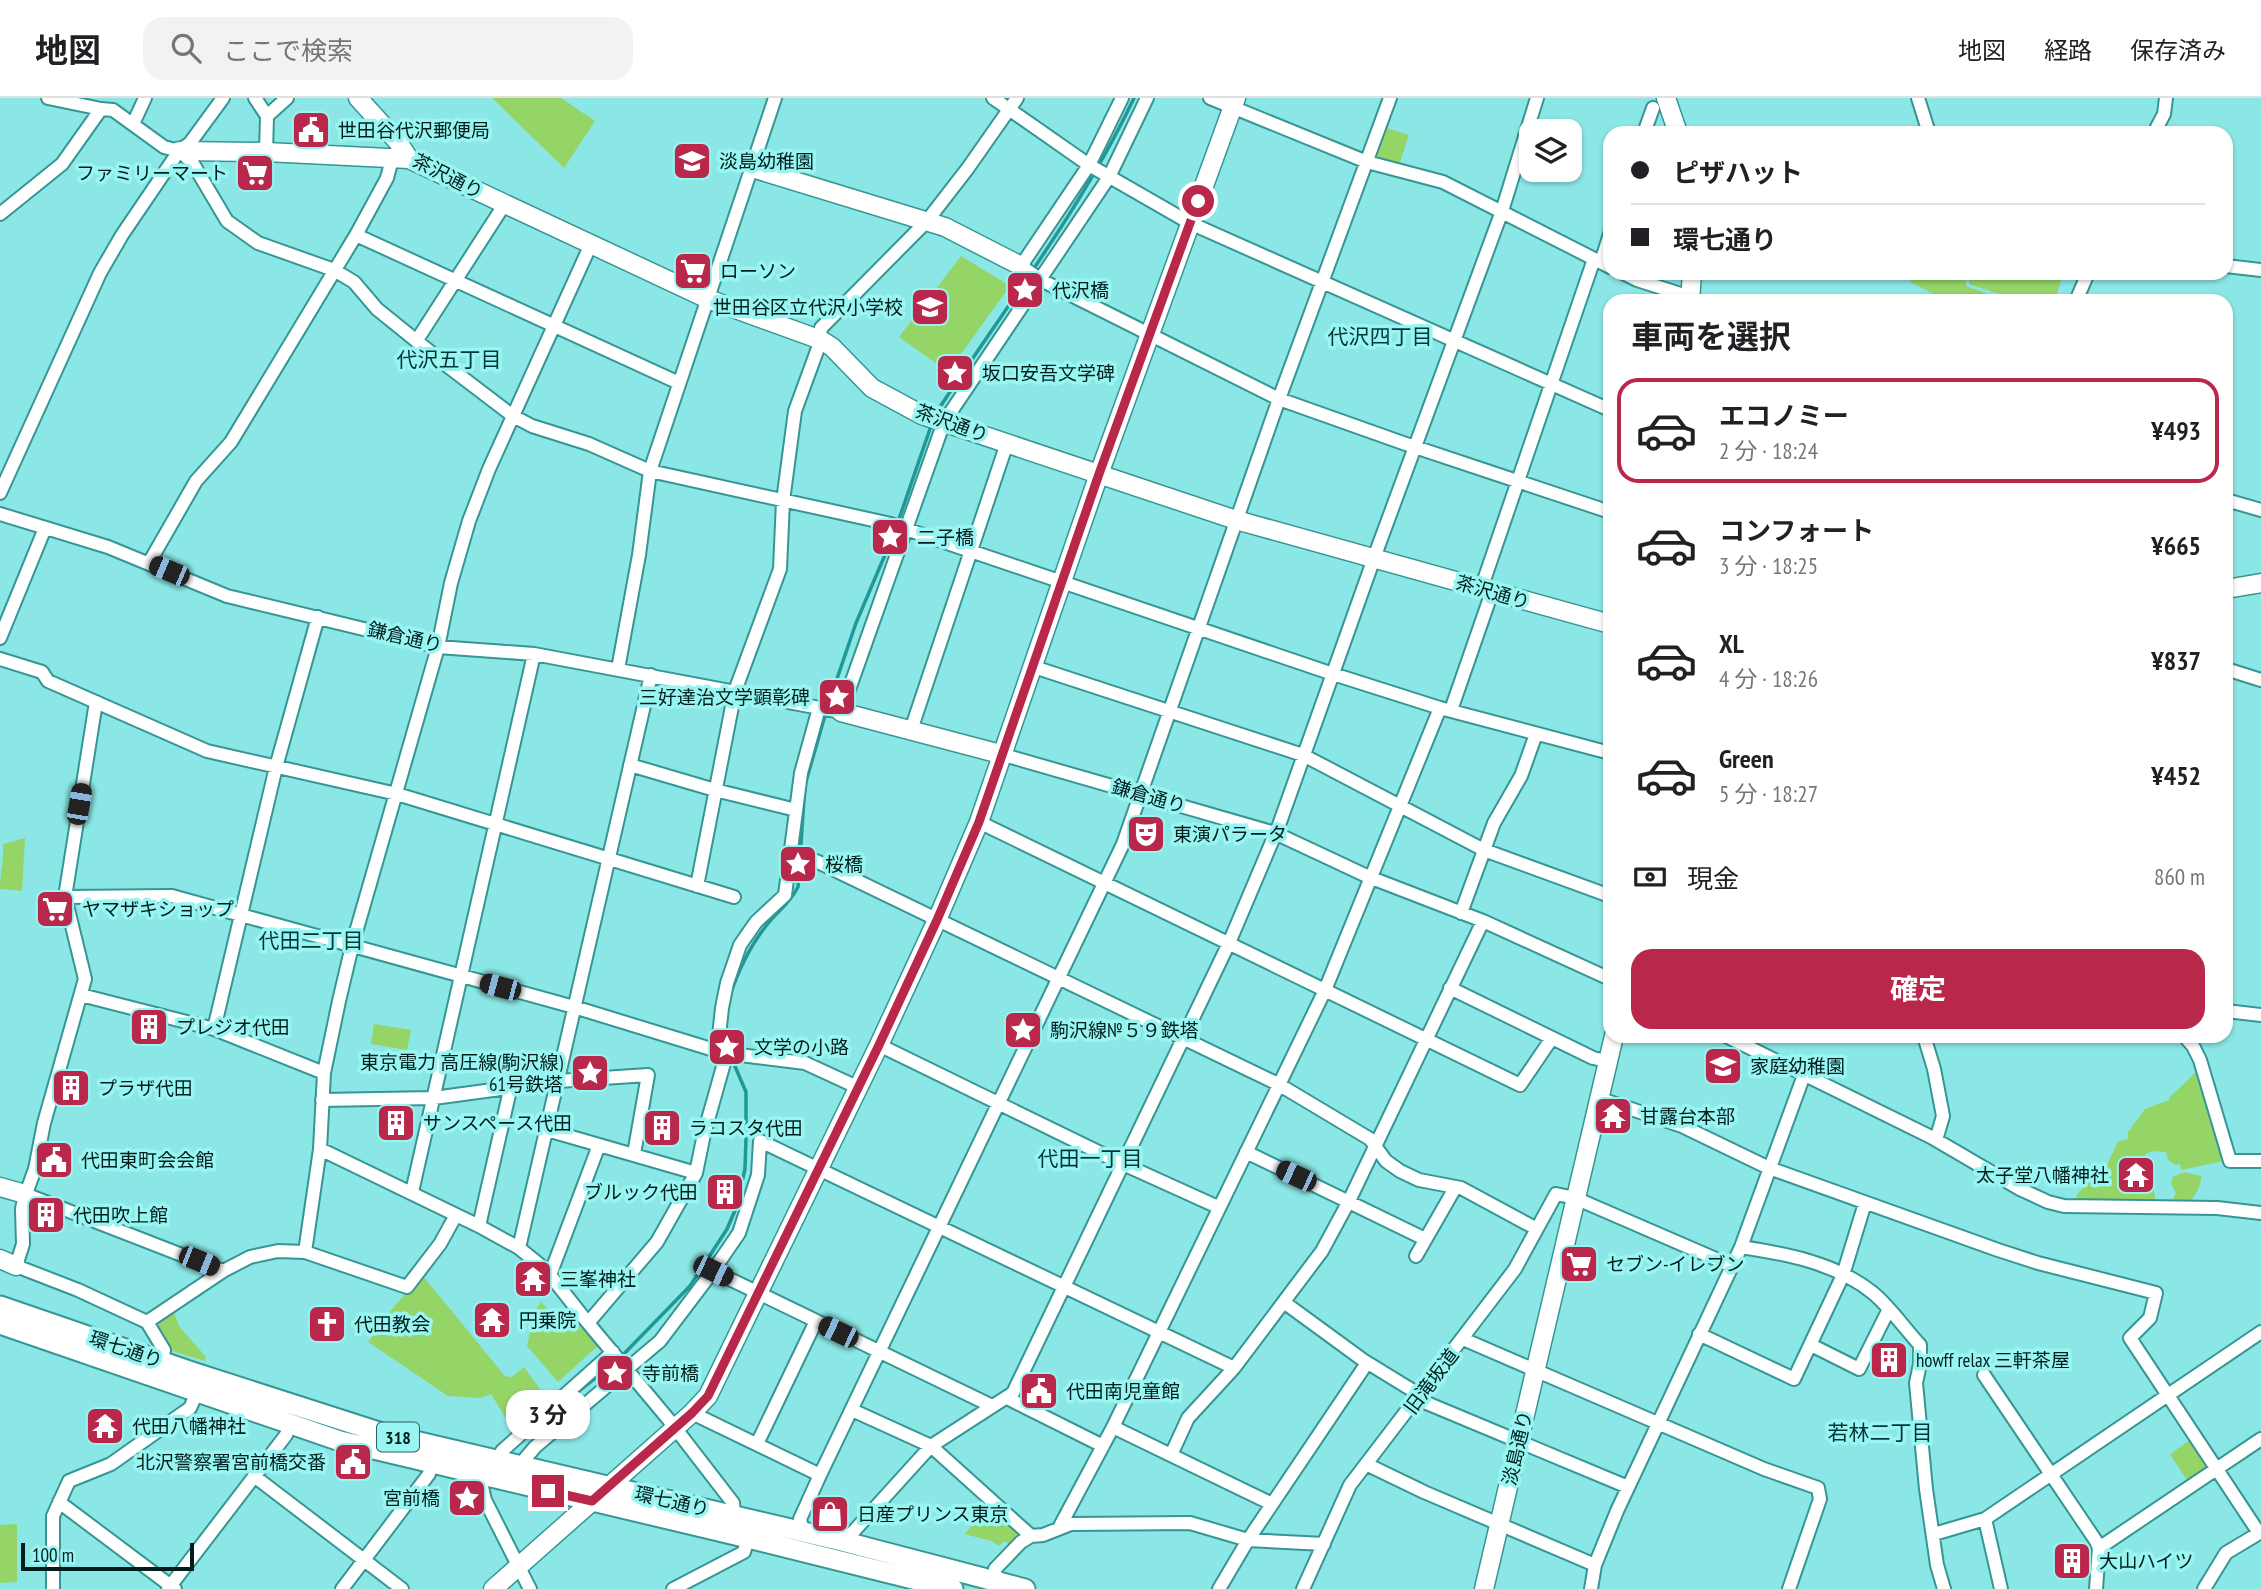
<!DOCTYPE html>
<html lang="ja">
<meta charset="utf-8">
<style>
body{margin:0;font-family:"PT Sans Narrow","Noto Sans JP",sans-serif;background:#f2f2f2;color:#202124;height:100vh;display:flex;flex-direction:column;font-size:26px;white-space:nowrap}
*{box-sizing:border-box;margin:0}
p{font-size:23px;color:#757577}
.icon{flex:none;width:38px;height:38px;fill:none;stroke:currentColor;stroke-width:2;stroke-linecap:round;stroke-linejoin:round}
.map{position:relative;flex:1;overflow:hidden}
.side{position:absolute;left:1603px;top:196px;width:630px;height:749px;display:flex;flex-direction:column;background:#fff;border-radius:21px;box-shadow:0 2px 5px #0004}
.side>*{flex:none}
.banner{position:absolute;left:1603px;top:28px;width:630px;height:154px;border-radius:21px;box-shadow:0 2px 5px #0004;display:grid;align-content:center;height:154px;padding:0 28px;background:#fff}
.controls{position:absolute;left:1519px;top:21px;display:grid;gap:14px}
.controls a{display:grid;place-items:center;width:63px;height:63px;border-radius:14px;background:#fff;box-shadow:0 2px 5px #0004;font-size:35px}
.scale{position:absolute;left:21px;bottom:18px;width:173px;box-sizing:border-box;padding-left:7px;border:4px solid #011e1d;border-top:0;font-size:19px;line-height:24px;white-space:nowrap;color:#011e1d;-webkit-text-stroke:5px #98f5f2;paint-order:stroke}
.end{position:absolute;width:32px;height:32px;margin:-16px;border:9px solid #b9284a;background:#fff;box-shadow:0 0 0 4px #fff}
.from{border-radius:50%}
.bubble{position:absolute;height:49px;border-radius:21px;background:#fff;box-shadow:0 2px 5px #0004;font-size:23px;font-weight:700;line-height:49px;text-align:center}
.car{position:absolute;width:21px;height:42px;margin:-21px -10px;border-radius:9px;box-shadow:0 0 5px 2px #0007;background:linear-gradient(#222 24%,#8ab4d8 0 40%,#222 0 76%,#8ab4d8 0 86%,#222 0)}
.banner b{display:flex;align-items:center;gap:24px;height:66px;font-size:26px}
.banner b+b{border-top:2px solid #e0e0e0}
.banner i{width:18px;height:18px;background:#202124}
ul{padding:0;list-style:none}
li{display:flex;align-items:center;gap:21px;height:105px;margin:0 14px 10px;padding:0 14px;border:4px solid transparent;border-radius:21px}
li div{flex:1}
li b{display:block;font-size:26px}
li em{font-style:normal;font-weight:700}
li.current{border-color:#b9284a}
li>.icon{width:63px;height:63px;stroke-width:1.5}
h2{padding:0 28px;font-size:32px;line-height:84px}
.pay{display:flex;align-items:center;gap:18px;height:77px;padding:0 28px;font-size:26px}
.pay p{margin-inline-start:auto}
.cta{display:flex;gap:14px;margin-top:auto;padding:14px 28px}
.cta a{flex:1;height:80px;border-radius:21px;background:#b9284a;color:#fff;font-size:28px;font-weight:700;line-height:80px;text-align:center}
header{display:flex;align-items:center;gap:42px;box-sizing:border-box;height:98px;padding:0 35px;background:#fff;border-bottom:2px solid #e0e0e0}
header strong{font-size:33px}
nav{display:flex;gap:38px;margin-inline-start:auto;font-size:24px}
.search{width:490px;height:63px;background:#f2f2f2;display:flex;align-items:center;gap:18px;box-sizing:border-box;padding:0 24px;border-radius:21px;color:#757577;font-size:26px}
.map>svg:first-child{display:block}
</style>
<header>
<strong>地図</strong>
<div class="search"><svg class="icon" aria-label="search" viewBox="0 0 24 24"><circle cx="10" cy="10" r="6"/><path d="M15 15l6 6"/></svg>ここで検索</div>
<nav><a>地図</a><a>経路</a><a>保存済み</a></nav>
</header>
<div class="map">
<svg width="2261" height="1491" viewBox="0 0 2261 1491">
<rect width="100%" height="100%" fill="#8be7e5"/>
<path fill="#95d466" d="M492 0H561L595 23 564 70Z
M1381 30H1387L1409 37 1398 70 1378 64 1373 54Z
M961 158 1010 188 948 274 899 239Z
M1914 175H1967L1966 188 1986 195 1982 203H1938L1940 199 1910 184Z
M1970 175H2063L2055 203C2026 203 1995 196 1969 186Z
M25 740 22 793 0 791C0 776 4 762 3 746Z
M374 926 411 932 407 952 371 946Z
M2200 970 2229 1062 2181 1072 2180 1066 2175 1067 2168 1062 2166 1054 2152 1053 2145 1056 2146 1060 2129 1075V1085L2135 1090 2153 1087 2156 1104H2077L2075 1101 2078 1095 2108 1065 2118 1043 2128 1041V1034L2145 1011 2169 1002V1000Z
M2184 1074 2201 1078C2202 1087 2194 1101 2186 1107L2176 1104 2173 1100 2176 1095 2171 1086 2173 1079Z
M422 1177 505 1278 512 1279 524 1269 542 1294 507 1322 491 1296 480 1300 448 1298 368 1244 391 1212Z
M541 1204 562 1227 575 1214 600 1246 558 1284 527 1248 534 1214Z
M173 1212 179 1228 206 1259 205 1263 172 1253 158 1227Z
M2190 1342 2209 1370 2188 1384 2170 1356Z
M990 1405 1019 1434 1009 1446 1004 1443 999 1448 991 1443 965 1436Z
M17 1426V1484L0 1485V1427Z"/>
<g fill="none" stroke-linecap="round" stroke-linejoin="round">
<path stroke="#219796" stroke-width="3.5" d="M936 315C1004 211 1081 112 1134 0
M898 424 932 325
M828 607 856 525 896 431
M730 897C739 871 749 849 766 828 778 812 788 808 798 789L805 687 826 614
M571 1299 616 1264 690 1188 727 1131 736 1110 745 1071 746 1039V994L731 959"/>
<g stroke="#359694" stroke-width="16">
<path id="street" d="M48 0 101 11 113 12 164 49 179 53 192 64 227 123 258 145 334 172 354 184 377 211 450 270 513 318 532 328 589 346 650 373 891 426 1333 576 1440 610 1610 655
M255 0 267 18
M993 0 1089 67 1190 125 1610 312
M1122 0 1089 67 1021 168 1041 182 1279 301 1403 345 1610 414
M1210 0 1367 64 1443 84 1610 169
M1918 0 1929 35
M133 26 145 0
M1644 35 1653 10
M2154 35 2164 16 2166 0
M266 54 267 18 287 0
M0 116 62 66 101 11
M356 137 679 285
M1601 164 1610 136
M2226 168 2261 172
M1623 175 1637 182 1690 199
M2076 203 2088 175
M417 242 504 107
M0 395 100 175 122 137 179 53 190 45 223 0
M2226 402 2261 412
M0 416 108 449 227 498 438 549 534 556 841 614 944 324 1109 79 1147 0
M149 465 196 383 231 344 356 137 387 80 392 61
M1481 491 1594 161
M0 540 45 430
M0 561 42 574 48 583 207 653 397 696 734 799
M1034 569 1303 657 1484 752 1610 798
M618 571 639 457 650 373 775 0
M2226 571 2261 582
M96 604 65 799 85 881 44 1025 35 1071 24 1101 22 1111 23 1146 16 1168 78 1192 147 1224 164 1252 162 1264
M1451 612 1492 494
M911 632 1007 345
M1004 657 1275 735 1369 779 1483 823 1610 881
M630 667 715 692 796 712
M979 724 1520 987 1552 940
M791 757 816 763 1278 986 1370 1041 1386 1063 1400 1073 1419 1082 1461 1090 1537 1131
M697 788 735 593 780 471 783 403 795 313 818 250 821 230 927 123 968 70 1017 0
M65 799 172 798 574 909 724 955 805 965 857 989
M1461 815 1494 725 1521 678 1536 636
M1450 890 1593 960 1607 963
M81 897 214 931 324 975
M2226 913 2261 917
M214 931 276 669 318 519
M1726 938 1931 1039 2020 1091 2048 1104 2064 1108 2217 1110 2261 1115
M1924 938 1934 971 1943 1018 1936 1042
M2184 938 2193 948 2200 962 2230 1063H2261
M879 947 1123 1066 1218 1109
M1598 1000 1682 1028 1769 1070 1998 1152 2038 1165 2156 1195 2150 1220 2130 1240 2259 1435
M322 1002 434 1000 558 983 648 977 634 1056
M547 1032 696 1075
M320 1051 479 1128 519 1150 546 1172 588 1225 669 1322 733 1405 734 1415 737 1417
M1246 1054 1425 1141
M412 1094 534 556
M25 1096 223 1173
M479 1128 510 992
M1741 1149C1787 1156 1836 1165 1873 1195 1890 1209 1905 1231 1920 1247V1266L1916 1285 1926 1391 1937 1467 1944 1491
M519 1150 651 577
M305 1154 320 1051 324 975 339 903 352 848 438 549 451 485 469 423 489 371 591 146
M1416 1158 1455 1090
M713 1173 992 1308
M550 1177 599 1047
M1285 1205 1363 1262 1420 1297
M147 1224 223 1173 250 1159 278 1153 305 1154 407 1189 440 1146 456 1117
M588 1225 657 1144 696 1075 704 1036 724 965 718 947 722 910 727 885 740 847 756 824 785 797 801 675 819 610
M1699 1236 1794 1281 1843 1177 1865 1105
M1463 1241 1764 1371 1818 1390 1820 1401 1789 1491
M1811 1247 1859 1271 1888 1213
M1984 1277 2096 1443 2099 1450 2096 1491
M1007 1300 1103 1348
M1417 1301 1628 1389
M852 1312 931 1348 1031 1438
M692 1315 820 1377
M1113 1329 1272 1406
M757 1346 816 1223
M1171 1357 1188 1320 1234 1270 1322 1153 1349 1103 1483 823
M497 1364 502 1353 613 1254
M1368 1367 1424 1394 1595 1467
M518 1369 535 1349 660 1243 713 1173 739 1135 758 1077 760 1043 1234 1270
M254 1378 402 1491
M485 1378 482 1389 485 1402 530 1491
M59 1404 175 1491
M1985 1421 2001 1491
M1059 1430 1113 1329 1325 892 1440 610
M803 1434 800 1421 820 1377 1123 746 1279 301 1390 0
M1934 1436 1985 1421 2261 1234
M842 1443 854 1433 931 1348 1013 1295 1229 845 1279 727 1378 449 1502 113 1537 0
M2099 1450 2261 1341
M996 1483 995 1471 1021 1444 1031 1438 1043 1437 1071 1426 1190 1425 1248 1442 1324 1446
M53 1491V1418L69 1383 111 1366 190 1310 197 1295
M168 1491 286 1337 290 1327
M342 1491 429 1376 431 1365
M673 1491 744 1454 748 1440
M1219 1491 1248 1442 1367 1265
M1303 1491 1350 1387 1515 1171 1556 1096 1575 1100 1732 1168
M1591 1491 1595 1467 1617 1413 1741 1149 1804 977
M2204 1491 2226 1455 2261 1434"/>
</g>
<g stroke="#359694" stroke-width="21">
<path id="secondary" d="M358 0 398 44 409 61 708 201 821 242 832 249 872 290 922 317 1236 422 1610 526
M1666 0 1678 35
M179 53 266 54 409 61
M752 70 945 129 1021 168
M1690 203 1692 175
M2226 491 2261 485
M841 614 1004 657
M0 1089 25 1096
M0 1161 16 1168
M493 1491 692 1315 708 1298 879 947 937 822 979 724 1099 376 1236 0
M1484 1491 1614 938"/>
</g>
<g stroke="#359694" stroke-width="23">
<path id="primary" d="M0 1208 192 1274 385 1336 842 1443 1025 1491
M0 1226 340 1343 748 1440 953 1491"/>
</g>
<use href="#street" stroke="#fff" stroke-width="12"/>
<use href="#secondary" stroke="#fff" stroke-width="18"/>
<use href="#primary" stroke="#fff" stroke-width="19"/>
</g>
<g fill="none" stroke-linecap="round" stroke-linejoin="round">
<path stroke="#b9284a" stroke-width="9" d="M548 1393 592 1403 692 1315 708 1298 879 947 937 822 979 724 1099 376 1198 103"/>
</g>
<defs>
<g id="civic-square" transform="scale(2.0125)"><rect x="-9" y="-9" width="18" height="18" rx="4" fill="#b9284a" stroke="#98f5f2"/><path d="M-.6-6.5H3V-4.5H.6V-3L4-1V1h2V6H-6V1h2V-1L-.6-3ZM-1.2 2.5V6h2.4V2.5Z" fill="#fff"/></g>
<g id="school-square" transform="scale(2.0125)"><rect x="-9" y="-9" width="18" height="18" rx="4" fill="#b9284a" stroke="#98f5f2"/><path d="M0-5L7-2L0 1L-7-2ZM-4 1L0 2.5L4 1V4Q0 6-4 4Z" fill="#fff"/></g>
<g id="supermarket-square" transform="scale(2.0125)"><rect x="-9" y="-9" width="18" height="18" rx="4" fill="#b9284a" stroke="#98f5f2"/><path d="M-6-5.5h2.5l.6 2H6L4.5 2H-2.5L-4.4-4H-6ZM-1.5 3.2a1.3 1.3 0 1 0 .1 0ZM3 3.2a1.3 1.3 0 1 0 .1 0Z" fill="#fff"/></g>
<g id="sight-square" transform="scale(2.0125)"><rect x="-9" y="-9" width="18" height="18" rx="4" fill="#b9284a" stroke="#98f5f2"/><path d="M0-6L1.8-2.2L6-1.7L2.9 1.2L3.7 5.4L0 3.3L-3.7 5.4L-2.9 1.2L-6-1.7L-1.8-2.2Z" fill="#fff"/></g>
<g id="theatre-square" transform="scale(2.0125)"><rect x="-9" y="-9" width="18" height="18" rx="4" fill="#b9284a" stroke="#98f5f2"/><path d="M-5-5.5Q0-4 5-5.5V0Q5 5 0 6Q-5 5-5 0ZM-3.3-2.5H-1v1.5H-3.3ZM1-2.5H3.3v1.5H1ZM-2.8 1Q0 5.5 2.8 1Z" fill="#fff"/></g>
<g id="building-square" transform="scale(2.0125)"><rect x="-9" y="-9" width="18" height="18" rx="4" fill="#b9284a" stroke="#98f5f2"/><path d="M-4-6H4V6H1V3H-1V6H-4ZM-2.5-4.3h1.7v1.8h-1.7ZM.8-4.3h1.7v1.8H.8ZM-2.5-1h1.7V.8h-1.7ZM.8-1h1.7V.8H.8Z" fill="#fff"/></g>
<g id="temple-square" transform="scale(2.0125)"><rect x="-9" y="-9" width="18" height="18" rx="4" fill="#b9284a" stroke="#98f5f2"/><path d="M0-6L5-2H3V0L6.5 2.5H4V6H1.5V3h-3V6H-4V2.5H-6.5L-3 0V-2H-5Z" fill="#fff"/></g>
<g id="church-square" transform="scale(2.0125)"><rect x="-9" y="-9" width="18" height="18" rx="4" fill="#b9284a" stroke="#98f5f2"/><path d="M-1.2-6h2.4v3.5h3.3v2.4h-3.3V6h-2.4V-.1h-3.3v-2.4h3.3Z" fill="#fff"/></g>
<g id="shop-square" transform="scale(2.0125)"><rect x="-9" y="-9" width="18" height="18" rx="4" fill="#b9284a" stroke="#98f5f2"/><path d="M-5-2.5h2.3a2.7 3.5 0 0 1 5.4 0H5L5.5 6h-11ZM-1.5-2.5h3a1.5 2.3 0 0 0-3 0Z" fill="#fff"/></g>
</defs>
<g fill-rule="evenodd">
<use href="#civic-square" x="311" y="32"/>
<use href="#school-square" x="692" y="63"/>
<use href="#supermarket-square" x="255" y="75"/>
<use href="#supermarket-square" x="693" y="173"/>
<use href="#sight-square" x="1025" y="192"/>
<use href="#school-square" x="930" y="209"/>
<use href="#sight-square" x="955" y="275"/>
<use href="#sight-square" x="890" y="439"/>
<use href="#sight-square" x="837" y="599"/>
<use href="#theatre-square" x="1146" y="736"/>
<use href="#sight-square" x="798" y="766"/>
<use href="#supermarket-square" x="55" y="811"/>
<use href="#building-square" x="149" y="929"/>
<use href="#sight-square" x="1023" y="932"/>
<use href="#sight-square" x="727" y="949"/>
<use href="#school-square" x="1723" y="968"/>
<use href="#sight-square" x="590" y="975"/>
<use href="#building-square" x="71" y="990"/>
<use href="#temple-square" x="1613" y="1018"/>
<use href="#building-square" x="396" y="1025"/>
<use href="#building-square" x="662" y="1030"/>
<use href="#civic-square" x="54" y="1062"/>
<use href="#temple-square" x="2136" y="1077"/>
<use href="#building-square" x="725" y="1094"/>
<use href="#building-square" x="46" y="1117"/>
<use href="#supermarket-square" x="1579" y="1166"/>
<use href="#temple-square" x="533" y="1181"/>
<use href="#temple-square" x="492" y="1222"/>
<use href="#church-square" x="327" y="1226"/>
<use href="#building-square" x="1889" y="1262"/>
<use href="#sight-square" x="615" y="1275"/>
<use href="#civic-square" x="1039" y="1293"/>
<use href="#temple-square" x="105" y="1328"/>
<use href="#civic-square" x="353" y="1364"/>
<use href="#sight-square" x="467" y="1400"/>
<use href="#shop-square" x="830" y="1416"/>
<use href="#building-square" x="2072" y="1463"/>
</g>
<g text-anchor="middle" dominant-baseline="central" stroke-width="7" stroke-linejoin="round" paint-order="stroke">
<rect fill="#98f5f2" stroke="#2e5e5d" stroke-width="2" x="377" y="1324.5" width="42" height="29" rx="5"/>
<g font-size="18" font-weight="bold" fill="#011e1d">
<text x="398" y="1339">318</text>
</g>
<g font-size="19" fill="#011e1d" stroke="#98f5f2" text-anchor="start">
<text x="338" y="32">世田谷代沢郵便局</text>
<text x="719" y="63">淡島幼稚園</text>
<text x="228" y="75" text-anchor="end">ファミリーマート</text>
<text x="720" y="173">ローソン</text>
<text x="1052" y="192">代沢橋</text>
<text x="903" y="209" text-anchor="end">世田谷区立代沢小学校</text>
<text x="982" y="275">坂口安吾文学碑</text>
<text x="917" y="439">二子橋</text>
<text x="810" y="599" text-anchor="end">三好達治文学顕彰碑</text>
<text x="1173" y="736">東演パラータ</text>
<text x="825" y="766">桜橋</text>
<text x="82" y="811">ヤマザキショップ</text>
<text x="176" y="929">プレジオ代田</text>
<text x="1050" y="932">駒沢線№５９鉄塔</text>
<text x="754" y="949">文学の小路</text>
<text x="563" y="964" text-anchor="end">東京電力 高圧線(駒沢線)<tspan x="563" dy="22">61号鉄塔</tspan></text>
<text x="1750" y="968">家庭幼稚園</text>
<text x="98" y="990">プラザ代田</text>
<text x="1640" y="1018">甘露台本部</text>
<text x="423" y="1025">サンスペース代田</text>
<text x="689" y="1030">ラコスタ代田</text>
<text x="81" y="1062">代田東町会会館</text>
<text x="2109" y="1077" text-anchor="end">太子堂八幡神社</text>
<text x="698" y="1094" text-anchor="end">ブルック代田</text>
<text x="73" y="1117">代田吹上館</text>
<text x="1606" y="1166">セブン-イレブン</text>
<text x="560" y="1181">三峯神社</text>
<text x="519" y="1222">円乗院</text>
<text x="354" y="1226">代田教会</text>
<text x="1916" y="1262">howff relax 三軒茶屋</text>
<text x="642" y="1275">寺前橋</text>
<text x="1066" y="1293">代田南児童館</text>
<text x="132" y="1328">代田八幡神社</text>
<text x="326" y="1364" text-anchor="end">北沢警察署宮前橋交番</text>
<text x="440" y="1400" text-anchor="end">宮前橋</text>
<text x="857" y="1416">日産プリンス東京</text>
<text x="2099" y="1463">大山ハイツ</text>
</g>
<g font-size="19" fill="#011e1d" stroke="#98f5f2">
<text transform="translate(448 78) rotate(27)">茶沢通り</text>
<text transform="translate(952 325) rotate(20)">茶沢通り</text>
<text transform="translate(1493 494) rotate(16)">茶沢通り</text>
<text transform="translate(405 539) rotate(13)">鎌倉通り</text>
<text transform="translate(1149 698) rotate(16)">鎌倉通り</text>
<text transform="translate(126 1251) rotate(19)">環七通り</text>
<text transform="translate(1431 1283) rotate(-53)">旧滝坂道</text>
<text transform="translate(1517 1350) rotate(-77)">淡島通り</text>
<text transform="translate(672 1403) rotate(13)">環七通り</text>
</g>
<g font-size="21" fill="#003636" stroke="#98f5f2">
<text x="1380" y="238">代沢四丁目</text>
<text x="449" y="261">代沢五丁目</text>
<text x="311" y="842">代田二丁目</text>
<text x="1090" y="1060">代田一丁目</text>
<text x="1880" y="1334">若林二丁目</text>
</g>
</g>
</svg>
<div class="controls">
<a><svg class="icon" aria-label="layers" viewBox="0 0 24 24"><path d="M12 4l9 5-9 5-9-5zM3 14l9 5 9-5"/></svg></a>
</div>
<div class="scale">100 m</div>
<i class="end from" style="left:1198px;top:103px"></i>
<i class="end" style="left:548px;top:1393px"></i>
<div class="bubble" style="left:506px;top:1292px;width:84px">3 分</div>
<i class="car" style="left:169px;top:473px;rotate:293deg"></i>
<i class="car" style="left:79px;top:706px;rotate:10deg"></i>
<i class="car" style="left:500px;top:889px;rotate:285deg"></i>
<i class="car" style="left:1296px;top:1078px;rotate:295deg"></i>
<i class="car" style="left:199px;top:1163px;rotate:112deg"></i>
<i class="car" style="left:713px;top:1173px;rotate:116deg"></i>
<i class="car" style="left:838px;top:1234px;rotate:296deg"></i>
<div class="banner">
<b><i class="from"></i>ピザハット</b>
<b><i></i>環七通り</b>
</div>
<section class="side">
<h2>車両を選択</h2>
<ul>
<li class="current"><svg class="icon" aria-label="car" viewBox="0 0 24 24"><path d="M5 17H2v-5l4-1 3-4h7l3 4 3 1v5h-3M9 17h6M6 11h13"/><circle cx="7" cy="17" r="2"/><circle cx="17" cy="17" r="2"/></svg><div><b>エコノミー</b><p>2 分 · 18:24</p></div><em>¥493</em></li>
<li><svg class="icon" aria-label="car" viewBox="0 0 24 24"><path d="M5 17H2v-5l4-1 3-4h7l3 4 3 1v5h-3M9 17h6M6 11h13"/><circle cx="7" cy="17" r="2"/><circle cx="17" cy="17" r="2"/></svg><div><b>コンフォート</b><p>3 分 · 18:25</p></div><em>¥665</em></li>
<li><svg class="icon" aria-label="car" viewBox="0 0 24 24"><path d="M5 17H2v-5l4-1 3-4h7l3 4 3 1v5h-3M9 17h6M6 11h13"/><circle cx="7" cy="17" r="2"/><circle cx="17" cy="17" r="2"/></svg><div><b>XL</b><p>4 分 · 18:26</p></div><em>¥837</em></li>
<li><svg class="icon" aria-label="car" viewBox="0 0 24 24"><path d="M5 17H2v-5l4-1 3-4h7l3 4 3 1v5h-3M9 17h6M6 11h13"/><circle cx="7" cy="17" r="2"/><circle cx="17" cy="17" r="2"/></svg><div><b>Green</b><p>5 分 · 18:27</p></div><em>¥452</em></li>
</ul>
<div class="pay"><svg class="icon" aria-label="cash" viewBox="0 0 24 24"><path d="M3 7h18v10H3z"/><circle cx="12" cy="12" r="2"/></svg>現金<p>860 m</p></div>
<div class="cta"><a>確定</a></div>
</section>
</div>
